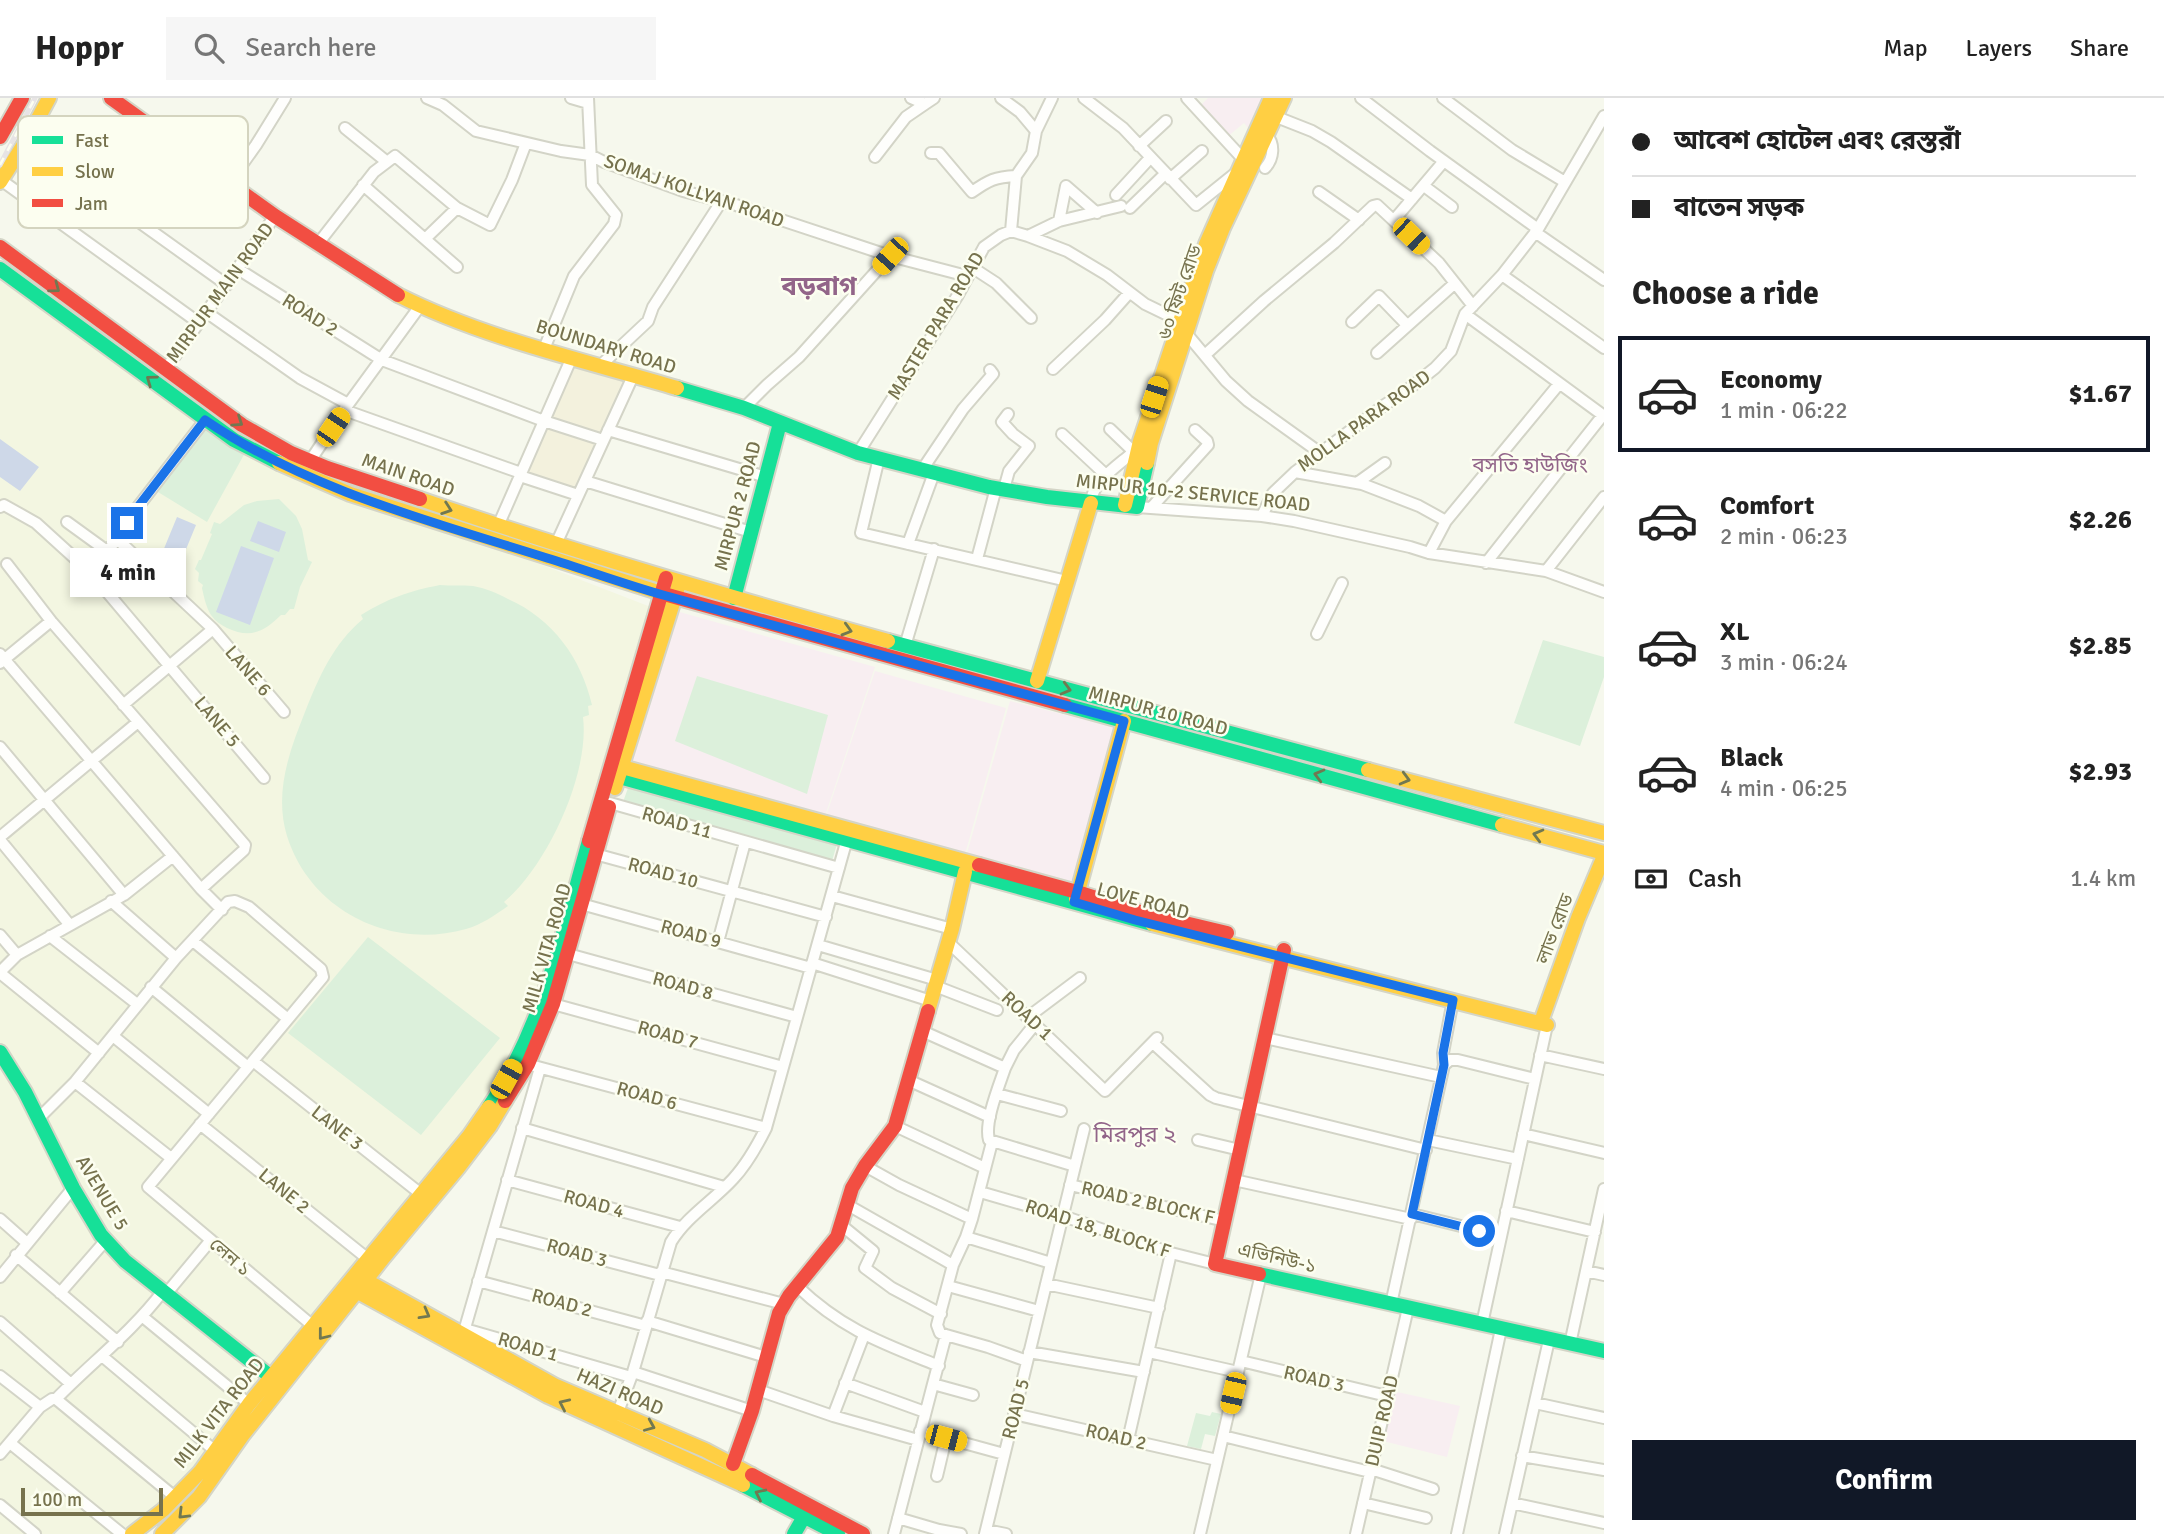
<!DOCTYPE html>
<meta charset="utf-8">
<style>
body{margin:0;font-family:Signika,"Noto Sans Bengali",sans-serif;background:#f6f6f6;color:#222;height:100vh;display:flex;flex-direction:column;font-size:26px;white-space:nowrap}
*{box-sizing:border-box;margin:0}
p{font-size:23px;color:#767676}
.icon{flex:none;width:38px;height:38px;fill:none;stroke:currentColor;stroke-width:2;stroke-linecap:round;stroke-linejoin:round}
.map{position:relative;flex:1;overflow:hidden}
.panel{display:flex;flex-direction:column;background:#fff;width:560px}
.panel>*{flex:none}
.top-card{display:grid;align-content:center;height:154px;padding:0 28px;background:#fff}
.scale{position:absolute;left:21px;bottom:18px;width:142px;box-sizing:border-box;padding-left:7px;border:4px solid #76724d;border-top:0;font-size:19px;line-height:24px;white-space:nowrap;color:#76724d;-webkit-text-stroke:5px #fcfef0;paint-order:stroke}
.end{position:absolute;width:32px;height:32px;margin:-16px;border:9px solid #1a73e8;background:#fff;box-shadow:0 0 0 4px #fff}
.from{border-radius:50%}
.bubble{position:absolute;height:49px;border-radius:0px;background:#fff;box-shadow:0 4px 10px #0003;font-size:23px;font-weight:700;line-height:49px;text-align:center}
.car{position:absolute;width:21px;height:42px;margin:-21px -10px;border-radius:9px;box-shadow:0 0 5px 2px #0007;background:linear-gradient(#f5c518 24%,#345 0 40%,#f5c518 0 76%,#345 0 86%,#f5c518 0)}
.top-card b{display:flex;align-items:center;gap:24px;height:66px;font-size:26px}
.top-card b+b{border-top:2px solid #e0e0e0}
.top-card i{width:18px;height:18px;background:#222}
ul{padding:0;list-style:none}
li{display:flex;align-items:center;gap:21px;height:116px;margin:0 14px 10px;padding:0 14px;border:4px solid transparent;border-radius:0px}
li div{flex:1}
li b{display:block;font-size:26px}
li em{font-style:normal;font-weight:700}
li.current{border-color:#111827}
li>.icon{width:63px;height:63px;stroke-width:1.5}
h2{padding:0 28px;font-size:32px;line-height:84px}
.pay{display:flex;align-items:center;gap:18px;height:77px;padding:0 28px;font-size:26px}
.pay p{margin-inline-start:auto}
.action{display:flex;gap:14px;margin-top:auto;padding:14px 28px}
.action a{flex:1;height:80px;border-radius:0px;background:#111827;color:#fff;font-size:28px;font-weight:700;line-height:80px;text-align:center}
header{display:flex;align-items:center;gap:42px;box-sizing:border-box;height:98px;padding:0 35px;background:#fff;border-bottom:2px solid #e0e0e0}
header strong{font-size:33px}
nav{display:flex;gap:38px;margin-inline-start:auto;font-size:24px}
.search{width:490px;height:63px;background:#f6f6f6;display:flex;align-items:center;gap:18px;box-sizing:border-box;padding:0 24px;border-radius:0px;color:#767676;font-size:26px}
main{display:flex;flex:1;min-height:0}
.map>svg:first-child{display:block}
</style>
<header>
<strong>Hoppr</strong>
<div class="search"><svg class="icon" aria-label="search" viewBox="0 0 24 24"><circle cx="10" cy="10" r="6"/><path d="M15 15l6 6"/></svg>Search here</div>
<nav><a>Map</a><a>Layers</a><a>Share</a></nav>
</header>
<main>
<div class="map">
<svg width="1604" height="1436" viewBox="0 0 1604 1436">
<rect width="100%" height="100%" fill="#f6f8ed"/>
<path fill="#f3f6e1" d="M0 183 271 362 656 511 553 884 470 1041 320 1233 133 1436H0Z"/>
<path fill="#f3f1dd" d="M574 263 627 280 579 395 526 377Z"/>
<path fill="#f8eef1" d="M1208 0H1263L1248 30 1244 25 1227 39 1200 8Z
M676 513 875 569 823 724 622 670Z
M875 573 1006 610 964 760 824 724Z
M1010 603 1121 631 1073 784 967 755Z
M1393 1293 1460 1308 1447 1359 1383 1343Z"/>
<path fill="#dcf0db" d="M205 327 246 353 207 424 158 394Z
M279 401 296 418 302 431 308 462 312 464 300 489 294 511H290L285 517H281C264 534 250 541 227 530 221 527 215 523 211 517 206 509 204 499 202 490L203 487 198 483 199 475 195 471 199 462H201L212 436 210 435 214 424 220 426 244 407 257 403Z
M440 487C451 488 462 487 473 488 485 490 497 495 508 501 553 521 581 560 592 607L588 608 589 617 583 619C590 676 547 768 504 804L508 808C495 817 481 827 466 831 392 852 311 814 287 738 274 695 289 654 305 614 319 579 333 546 363 521L361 517C389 500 409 493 440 487Z
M1543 542 1604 559V579L1580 648 1514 625Z
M697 578 828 617 807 696 675 643Z
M628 690 837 746 832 763 623 704Z
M368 839 500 940 421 1037 288 935Z
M1212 1314 1221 1316 1215 1338 1205 1336 1201 1351 1187 1348 1196 1315 1210 1318Z"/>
<path fill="#ced8e8" d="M0 341 39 369 20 393 0 379Z
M177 419 196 427 182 461 163 453Z
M258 423 286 434 279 454 250 443Z
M241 448 274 460 250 527 216 514Z"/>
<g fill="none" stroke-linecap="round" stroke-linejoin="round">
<g stroke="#d3d4c7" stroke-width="14">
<path id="street" d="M427 0 443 7 476 33 561 53 590 57 604 64 683 93 736 107 890 158 967 178
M571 0 588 5
M911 0 925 6 934 0
M1001 0 1020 14 1036 33
M1084 0 1123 30 1196 107 1237 74
M1187 0 1243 61
M1361 0 1430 53 1538 131
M1443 0 1512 52 1565 84
M1274 18 1312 33 1331 44 1412 101
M345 30 387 64
M26 43 227 187
M1139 48 1166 23
M931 55H939L972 94C989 82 995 79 1016 78
M875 59 906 19 925 6
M1265 70C1274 60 1275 46 1266 36
M1170 81 1202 53
M1 82 199 225
M229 85 256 47 285 0
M363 87 457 169
M1424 88 1452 109
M1319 94 1359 122
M1116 97 1150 60
M1130 110 1165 76
M1394 122 1444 63
M1059 123 1066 88 1097 115
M1011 133 1016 78 1032 55 1036 33 1052 0
M1535 134 1604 182
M1028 138 1059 123 1121 108
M425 141 457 110
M317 147 374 74 395 58 457 110 490 127 512 82 526 45
M973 170 996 185 1031 220
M238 171 382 262 544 323 603 342
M1502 177 1604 250
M206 214 300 280 348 306
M1465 216 1604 318
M1352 224 1379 198 1407 227
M1186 235 1226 283 1248 303 1319 354
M544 251 574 178 614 126 616 117 592 87 588 0
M1377 255 1454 186
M1206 256 1264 203 1334 145 1373 108 1377 107 1439 165 1473 208
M600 268 648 223 653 209 721 104
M1053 271 1105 222 1129 195
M165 272 275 118
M744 310 767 287 799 259 890 158
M344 312 521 375
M608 332 766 379
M1062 336 1107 378
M858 355 958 197 984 149 1001 137 1011 133 1028 138 1067 153 1107 177 1145 206 1180 223
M879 360 861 435 1067 483
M310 363 344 312 420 208
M922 372 963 311 993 276 990 272
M1295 374 1362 386 1419 408 1446 423
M520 378 578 397
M585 383 751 434
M1357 385 1385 365
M1004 391 1009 373 1029 348 1013 336 1002 324 1008 316
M1091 405C1091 385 1117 368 1131 356H1136L1110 331
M0 409 4 407 36 425 91 475 264 680
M1137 409 1262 418 1294 423 1410 449 1429 455 1546 473 1604 494
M1151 410 1208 347 1207 343 1195 332
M1262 418 1273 395 1295 374 1383 308 1406 293 1435 270 1451 253 1465 216 1502 177 1538 131 1604 18
M67 424 107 453
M498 428 572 259
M117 441 213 531 284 614
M556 446 633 278
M908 446 934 375
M1429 455 1446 423 1559 286
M977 461 996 390
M1486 465 1603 317
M7 466 51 523 245 747 244 752 201 791
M1546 473 1604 399
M91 475 117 441 137 410 205 322
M1317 536 1342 485
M905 548 934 451
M0 556 201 791 222 812
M0 565 51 523
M123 607 213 531
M0 649 124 797
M610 705 839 770
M0 739 138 624
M0 742 69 826
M595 756 826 819
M832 798 952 831
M111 803 176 860
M574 804 811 870
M0 837 17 857
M50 838 137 906
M193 843 288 921
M718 844 745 744
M948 844 1105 993 1157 940
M818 847 937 882
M568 856 797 919
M812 865 931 903
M0 874 17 857 124 797 173 758
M0 875 99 955
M935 888 997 912
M151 889 248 969
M553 906 783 969
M1028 919 1080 880
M922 933 1005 970 1014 952 1035 926
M113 938 209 1016
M1265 940 1441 979
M1153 945 1210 997 1216 1000 1426 1052
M1540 957 1604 971
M253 963 421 1096
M1444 967 1450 962H1458L1535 981
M534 968 766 1030
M1005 970C999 988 984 1024 989 1042L1075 1068
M908 982 990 1019
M75 984 171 1060
M997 996 1061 1013
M39 1020 75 984 176 860 228 804 235 803 249 809 321 871 323 879 148 1089 313 1228
M200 1026 368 1161
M895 1028 985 1070
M522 1030 724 1089
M1523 1036 1604 1055
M1198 1042 1240 1052
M1428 1042 1518 1061
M992 1044 972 1121 966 1139 953 1167 937 1227 940 1235 946 1237 988 1249 1027 1263
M865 1068 899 1087 972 1121
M507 1082 680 1129
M1234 1082 1411 1121
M1070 1087 1225 1123
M980 1094 1063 1118 1171 1155 1215 1166
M846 1106 953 1167
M1506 1113 1595 1134
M1412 1116 1501 1138
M0 1121 27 1145
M840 1126 873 1153 865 1170 892 1190 941 1216
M493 1133 660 1177
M966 1139 1051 1165
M16 1157 118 1244
M1586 1173 1604 1177
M661 1174 784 1206
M0 1179 73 1090
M478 1183 646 1228
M1046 1186 1159 1210
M797 1188C843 1232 882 1245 939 1268
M948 1188 1039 1213
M60 1195 106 1142
M166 1196 211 1142
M1391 1206 1444 967 1443 955 1453 902
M143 1219 249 1306
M647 1223 766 1259
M0 1224 71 1286
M1482 1226 1547 927
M465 1231 631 1279
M463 1237 540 970
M946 1237 933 1286 973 1297
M1570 1246 1604 1091
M1029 1254 1144 1274
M1149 1254 1238 1274
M102 1258 214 1352
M1241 1263 1387 1298
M633 1274 752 1313
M0 1278 40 1309
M845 1285 925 1314
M758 1292 833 1318 918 1342
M56 1301 176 1400
M1535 1305 1604 1320
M1014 1316 1217 1362
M833 1318 864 1237
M615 1322 633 1274 671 1144C687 1118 713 1103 733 1081 747 1066 757 1048 766 1030L847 741
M920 1333 1004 1356
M1223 1338 1370 1374
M1128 1342 1171 1155
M10 1345 122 1436
M0 1356 40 1309 52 1301H56C92 1264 131 1235 163 1193
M1522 1358 1604 1372
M1371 1371 1433 1391
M937 1378 946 1340
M1363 1405 1426 1420
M1512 1405 1604 1425
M0 1407 35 1436
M898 1420 939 1432 961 1436
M986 1432 1006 1436
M894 1436 933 1286
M985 1436 1084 1031
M1200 1436 1261 1176
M1356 1436 1408 1210
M1457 1436 1501 1231
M1505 1436 1549 1242"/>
</g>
<g stroke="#d4d5c7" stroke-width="18">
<path id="fast" d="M0 171 234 342 279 365
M677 290 744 310 858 355 989 389 1047 399 1137 409 1147 365
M734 500 780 325
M888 543 1368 672
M1065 607 1502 727
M612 677 1152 826
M0 954 25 994 73 1090 101 1137 125 1163 271 1279
M489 1009C543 929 563 834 589 743
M1259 1176 1604 1253
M743 1387 838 1436
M794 1436 809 1410"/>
</g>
<g stroke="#d4d5c7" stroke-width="18">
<path id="slow" d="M0 84 26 43 49 0
M398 197C483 240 586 263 677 290
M279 365 350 396 664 496
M1147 365 1151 345 1206 173 1223 130 1284 0
M420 401C574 454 731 499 888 543
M1125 407 1140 343 1206 146 1271 0
M1037 583 1091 405
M615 667 979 767
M1368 672 1604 735
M615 690 678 489
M1502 727 1604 755
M1076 801 1124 623
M1152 826 1547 927
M928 913 952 831 965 774
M1543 918 1578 820 1604 758
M360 1179 556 1288 705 1352 752 1377
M351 1190 548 1298 743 1387
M132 1436 163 1412 200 1374 249 1306 469 1038 489 1009
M162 1436 199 1399 242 1338 384 1159 458 1070 490 1028 505 1003"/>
</g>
<g stroke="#d4d5c7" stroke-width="18">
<path id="jam" d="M111 0 275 118 398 197
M0 39 22 0
M0 149 242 327 291 355 327 370 420 401
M664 496 1065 607
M589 743 666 480
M979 767 1077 794 1143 815 1227 835
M505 1003 528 966 553 906 609 709
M1259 1176 1215 1166 1284 852
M733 1366 752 1313 779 1215 789 1198 837 1139 852 1090 865 1068 895 1028 928 913
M752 1377 863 1436"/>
</g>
<use href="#street" stroke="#fefefc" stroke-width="10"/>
<use href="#fast" stroke="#16e098" stroke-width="14"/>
<use href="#slow" stroke="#ffcf43" stroke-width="14"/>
<use href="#jam" stroke="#f24e42" stroke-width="14"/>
<g stroke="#e7e4e5" stroke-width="5">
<path id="rail" d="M0 67 35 0"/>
</g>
<use href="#rail" stroke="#fcfef0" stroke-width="2.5" stroke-dasharray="8" stroke-linecap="butt"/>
</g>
<defs><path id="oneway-chevron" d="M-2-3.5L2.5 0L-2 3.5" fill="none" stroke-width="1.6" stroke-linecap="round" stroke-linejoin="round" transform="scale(1.75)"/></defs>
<g stroke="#717851">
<use href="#oneway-chevron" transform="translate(55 190) rotate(37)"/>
<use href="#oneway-chevron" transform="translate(151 282) rotate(-144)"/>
<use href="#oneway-chevron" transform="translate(238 324) rotate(34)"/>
<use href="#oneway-chevron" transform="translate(447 411) rotate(19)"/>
<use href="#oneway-chevron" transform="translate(847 532) rotate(16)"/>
<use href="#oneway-chevron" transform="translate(1066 591) rotate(15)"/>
<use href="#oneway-chevron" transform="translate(1319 677) rotate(-165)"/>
<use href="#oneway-chevron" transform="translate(1405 681) rotate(15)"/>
<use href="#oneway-chevron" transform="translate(1538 737) rotate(-165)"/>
<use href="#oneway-chevron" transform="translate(425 1216) rotate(29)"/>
<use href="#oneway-chevron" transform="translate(323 1237) rotate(128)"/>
<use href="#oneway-chevron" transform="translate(564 1306) rotate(-155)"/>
<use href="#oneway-chevron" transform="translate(650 1328) rotate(23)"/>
<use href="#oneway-chevron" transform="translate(760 1396) rotate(-154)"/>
<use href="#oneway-chevron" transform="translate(183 1416) rotate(135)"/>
</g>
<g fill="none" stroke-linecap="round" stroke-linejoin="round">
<path stroke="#1a73e8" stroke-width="9" d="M127 425 137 410 205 322C308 392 430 423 547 460 586 472 624 486 663 497 817 539 970 582 1124 623L1074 804 1135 822 1453 902 1443 955 1444 967 1412 1116 1479 1133"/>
</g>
<g text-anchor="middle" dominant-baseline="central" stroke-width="5" stroke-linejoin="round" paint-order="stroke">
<g font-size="19" fill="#76724d" stroke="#fcfef0">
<text transform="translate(694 93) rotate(19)">SOMAJ KOLLYAN ROAD</text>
<text transform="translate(1180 194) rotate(-71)">৬০ ফিট রোড</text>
<text transform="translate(220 195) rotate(-54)">MIRPUR MAIN ROAD</text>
<text transform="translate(310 217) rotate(32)">ROAD 2</text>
<text transform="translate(936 228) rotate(-59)">MASTER PARA ROAD</text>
<text transform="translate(606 249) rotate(17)">BOUNDARY ROAD</text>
<text transform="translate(1364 323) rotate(-36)">MOLLA PARA ROAD</text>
<text transform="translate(408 377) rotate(19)">MAIN ROAD</text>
<text transform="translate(1193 395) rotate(6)">MIRPUR 10-2 SERVICE ROAD</text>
<text transform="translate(738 408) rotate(-75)">MIRPUR 2 ROAD</text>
<text transform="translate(248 573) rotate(49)">LANE 6</text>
<text transform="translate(1158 613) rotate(15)">MIRPUR 10 ROAD</text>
<text transform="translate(217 624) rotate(50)">LANE 5</text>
<text transform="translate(677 725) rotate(16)">ROAD 11</text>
<text transform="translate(663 775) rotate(15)">ROAD 10</text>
<text transform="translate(1143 803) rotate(15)">LOVE ROAD</text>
<text transform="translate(1555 831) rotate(-69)">লাভ রোড</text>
<text transform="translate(691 836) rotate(15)">ROAD 9</text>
<text transform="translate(547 850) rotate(-74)">MILK VITA ROAD</text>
<text transform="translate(683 888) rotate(15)">ROAD 8</text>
<text transform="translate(1027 918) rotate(43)">ROAD 1</text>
<text transform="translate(668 937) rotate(15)">ROAD 7</text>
<text transform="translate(647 998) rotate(15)">ROAD 6</text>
<text transform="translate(337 1030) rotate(38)">LANE 3</text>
<text transform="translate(284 1093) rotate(39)">LANE 2</text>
<text transform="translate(102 1095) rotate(59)">AVENUE 5</text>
<text transform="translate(1148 1105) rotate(13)">ROAD 2 BLOCK F</text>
<text transform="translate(594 1106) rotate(15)">ROAD 4</text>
<text transform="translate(1098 1131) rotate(18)">ROAD 18, BLOCK F</text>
<text transform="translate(577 1155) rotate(15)">ROAD 3</text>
<text transform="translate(230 1159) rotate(40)">লেন ১</text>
<text transform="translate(1277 1160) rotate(13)">এভিনিউ-১</text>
<text transform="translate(562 1205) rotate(15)">ROAD 2</text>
<text transform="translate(528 1249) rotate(16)">ROAD 1</text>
<text transform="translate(1314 1281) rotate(13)">ROAD 3</text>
<text transform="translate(620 1294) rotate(23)">HAZI ROAD</text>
<text transform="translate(1016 1311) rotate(-76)">ROAD 5</text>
<text transform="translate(219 1315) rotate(-52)">MILK VITA ROAD</text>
<text transform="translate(1382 1323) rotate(-77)">DUIP ROAD</text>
<text transform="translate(1116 1339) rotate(13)">ROAD 2</text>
</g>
<g font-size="21" fill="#926589" stroke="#fcfef0">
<text x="1530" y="367">বসতি হাউজিং</text>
</g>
<g font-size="23" fill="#926589" stroke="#fcfef0">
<text x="1135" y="1036">মিরপুর ২</text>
</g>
<g font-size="26" font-weight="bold" fill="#926589" stroke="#fcfef0">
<text x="819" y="189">বড়বাগ</text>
</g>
</g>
<rect x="18" y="18" width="230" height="112" rx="10" fill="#fcfef0" stroke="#d4d4bf" stroke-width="2"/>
<rect x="32" y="38" width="31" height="8" fill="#16e098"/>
<rect x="32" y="69" width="31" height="9" fill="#ffcf43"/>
<rect x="32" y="101" width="31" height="8" fill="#f24e42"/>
<g font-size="19" fill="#76724d">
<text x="75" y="49">Fast</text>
<text x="75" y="80">Slow</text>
<text x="75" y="112">Jam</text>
</g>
</svg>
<div class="scale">100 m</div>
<i class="end from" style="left:1479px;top:1133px"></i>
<i class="end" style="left:127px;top:425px"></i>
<div class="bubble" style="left:70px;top:450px;width:116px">4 min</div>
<i class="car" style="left:1411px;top:138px;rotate:134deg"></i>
<i class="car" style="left:890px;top:158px;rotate:222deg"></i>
<i class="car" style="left:1154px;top:299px;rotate:18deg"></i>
<i class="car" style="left:333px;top:329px;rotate:34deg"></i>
<i class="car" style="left:506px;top:981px;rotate:29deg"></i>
<i class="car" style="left:1233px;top:1295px;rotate:193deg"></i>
<i class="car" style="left:946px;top:1340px;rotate:105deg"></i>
</div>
<section class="panel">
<div class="top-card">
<b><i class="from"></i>আবেশ হোটেল এবং রেস্তরাঁ</b>
<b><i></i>বাতেন সড়ক</b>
</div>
<h2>Choose a ride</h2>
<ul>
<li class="current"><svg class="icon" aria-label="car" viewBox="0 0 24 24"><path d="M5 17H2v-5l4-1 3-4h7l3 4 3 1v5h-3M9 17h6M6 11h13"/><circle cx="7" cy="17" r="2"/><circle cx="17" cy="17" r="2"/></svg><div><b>Economy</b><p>1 min · 06:22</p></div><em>$1.67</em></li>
<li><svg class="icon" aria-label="car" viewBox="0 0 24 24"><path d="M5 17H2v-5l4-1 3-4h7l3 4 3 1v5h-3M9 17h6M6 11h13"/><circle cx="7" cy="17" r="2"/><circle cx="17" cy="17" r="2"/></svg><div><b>Comfort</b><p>2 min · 06:23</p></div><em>$2.26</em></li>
<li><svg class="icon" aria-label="car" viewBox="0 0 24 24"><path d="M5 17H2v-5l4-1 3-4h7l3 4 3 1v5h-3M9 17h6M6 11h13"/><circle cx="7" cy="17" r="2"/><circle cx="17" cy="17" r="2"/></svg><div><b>XL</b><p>3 min · 06:24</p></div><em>$2.85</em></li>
<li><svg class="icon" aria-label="car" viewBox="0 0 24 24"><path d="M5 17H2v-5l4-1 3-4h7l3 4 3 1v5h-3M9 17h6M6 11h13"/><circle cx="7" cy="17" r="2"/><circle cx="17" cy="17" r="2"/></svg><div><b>Black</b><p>4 min · 06:25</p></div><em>$2.93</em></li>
</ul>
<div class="pay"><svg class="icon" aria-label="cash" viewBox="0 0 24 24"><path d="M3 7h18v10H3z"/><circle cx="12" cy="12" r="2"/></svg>Cash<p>1.4 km</p></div>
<div class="action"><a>Confirm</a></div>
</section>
</main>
